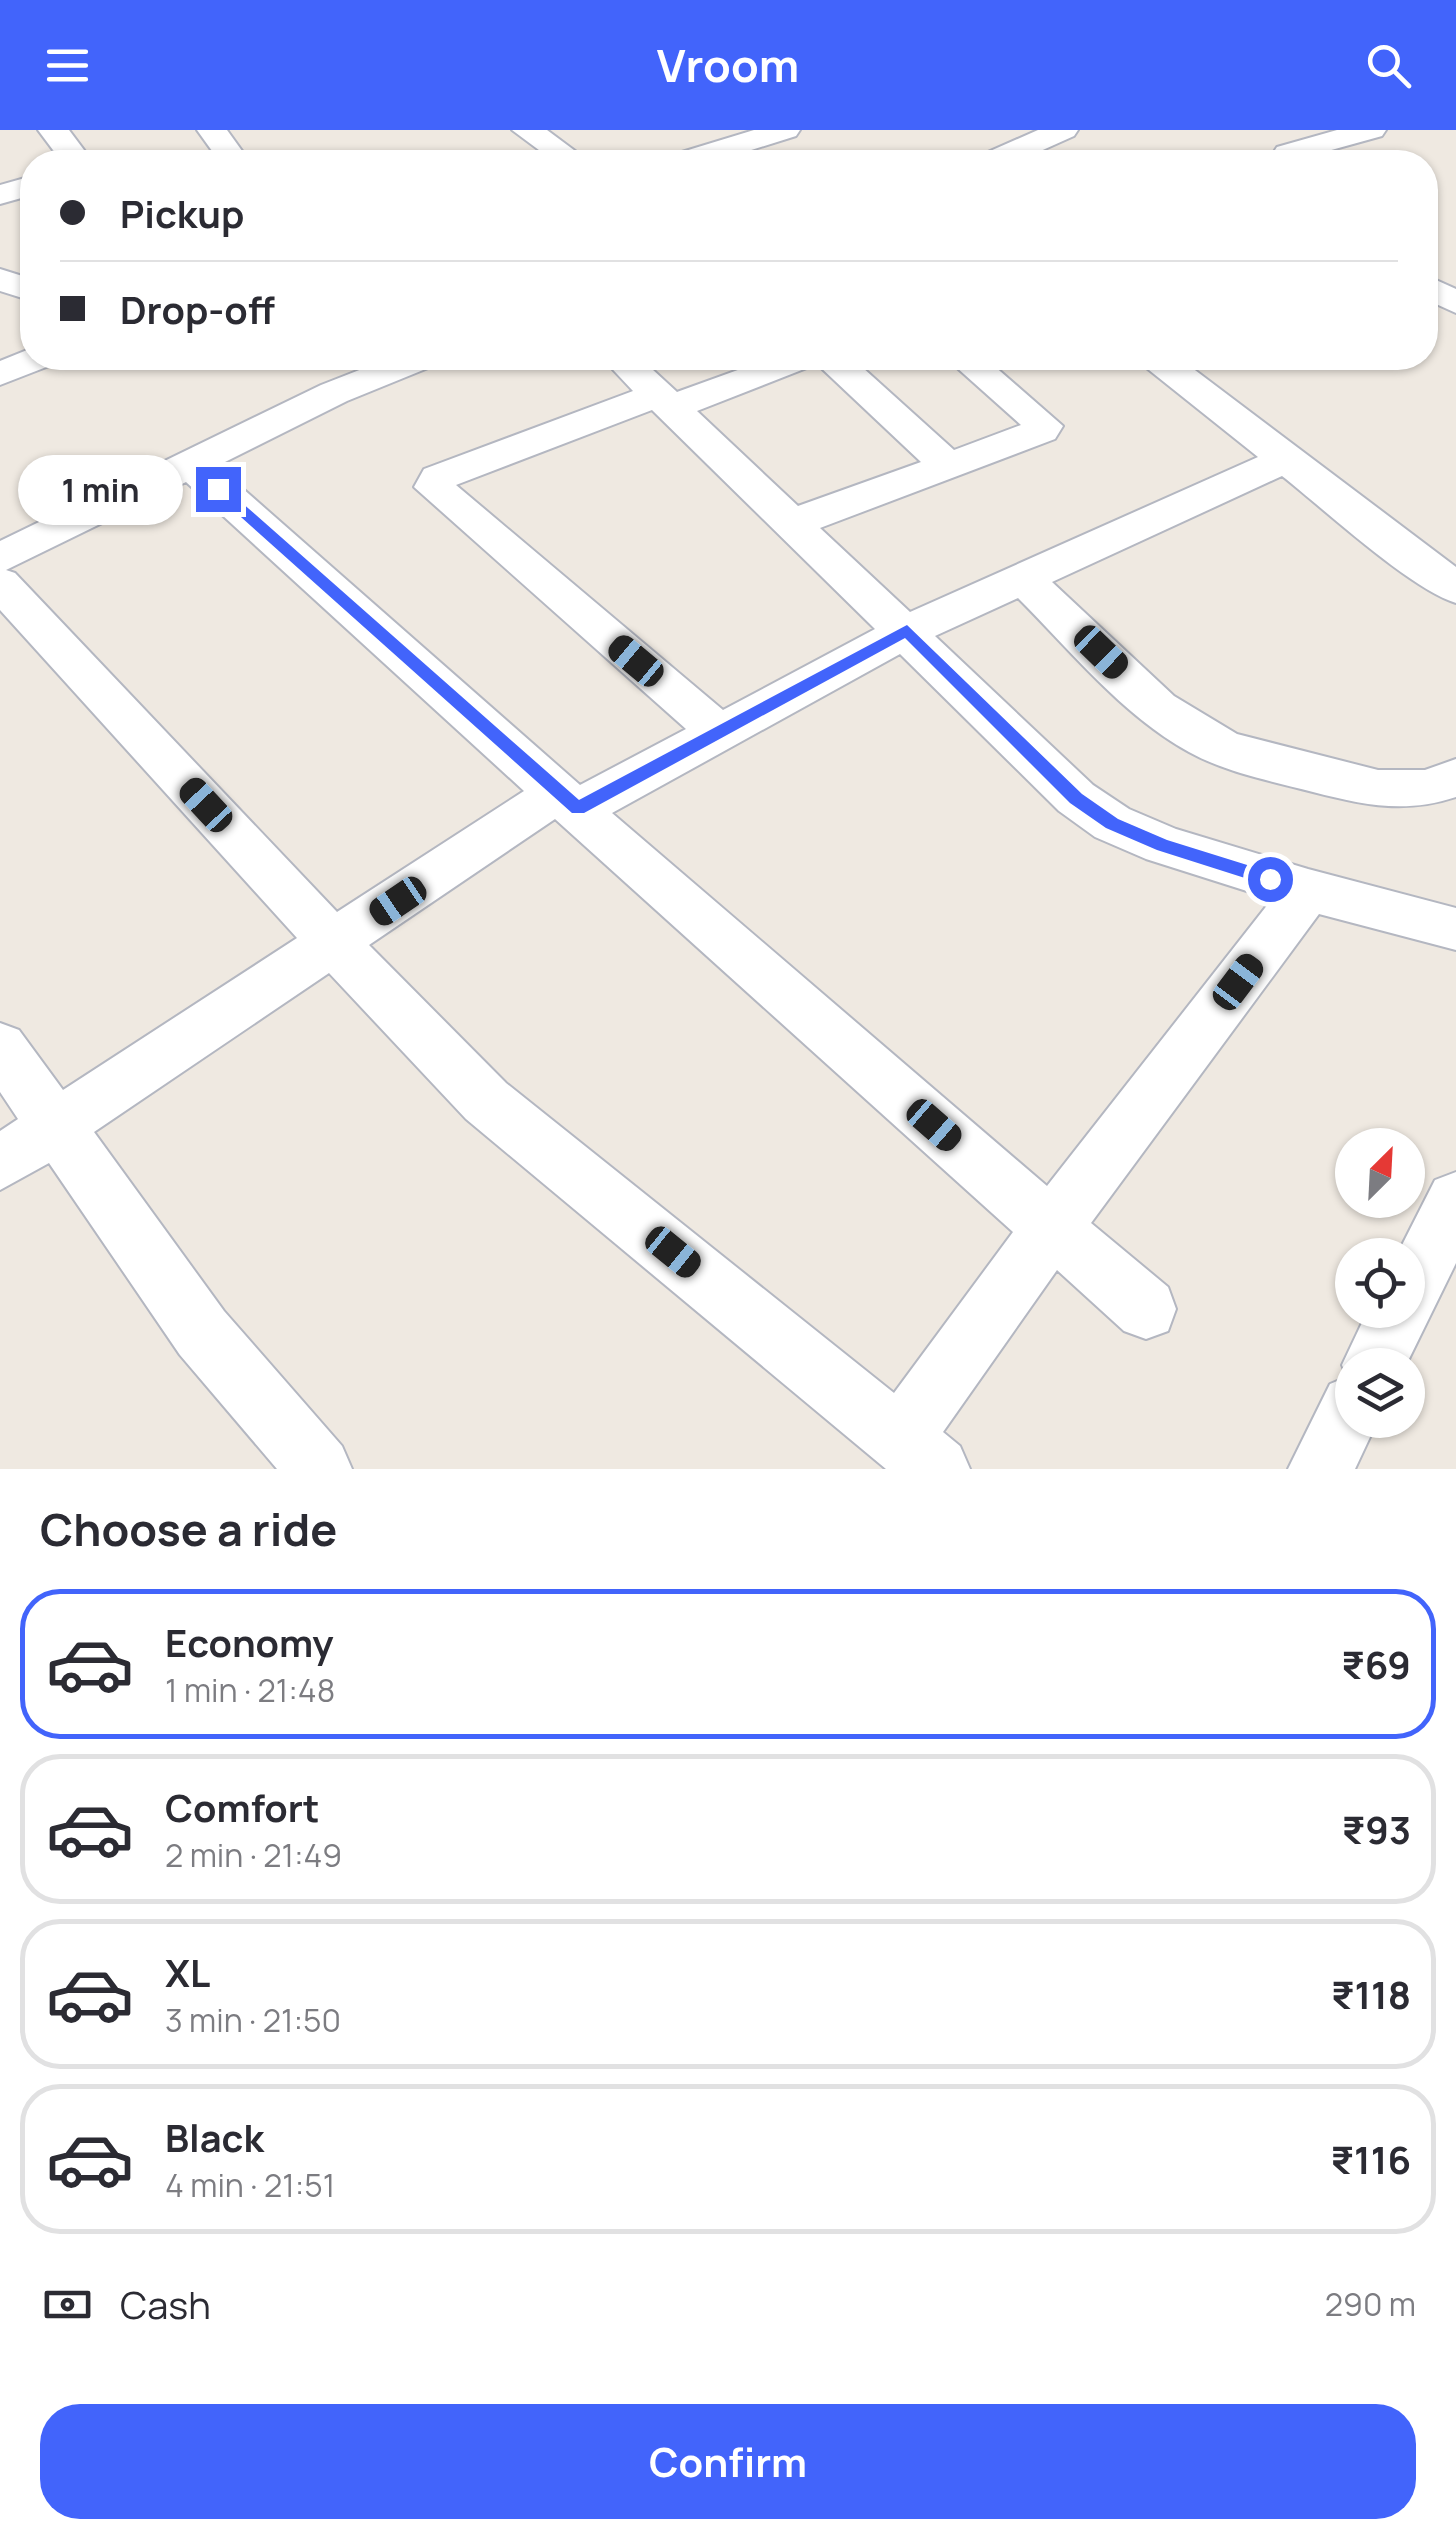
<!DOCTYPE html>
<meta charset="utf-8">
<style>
body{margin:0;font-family:Manrope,sans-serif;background:#f2f2f3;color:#2b2b33;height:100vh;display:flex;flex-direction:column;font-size:38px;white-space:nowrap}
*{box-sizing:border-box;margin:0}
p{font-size:32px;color:#7c7c81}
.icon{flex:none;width:55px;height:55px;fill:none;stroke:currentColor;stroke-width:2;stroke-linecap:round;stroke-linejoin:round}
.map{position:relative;height:1339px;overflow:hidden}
.panel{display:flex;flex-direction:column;background:#fff;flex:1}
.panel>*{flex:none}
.top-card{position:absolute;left:20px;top:20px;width:1418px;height:220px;border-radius:40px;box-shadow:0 2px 8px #0004;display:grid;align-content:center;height:220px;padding:0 40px;background:#fff}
.needle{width:65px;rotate:24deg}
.fabs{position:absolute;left:1335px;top:998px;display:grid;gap:20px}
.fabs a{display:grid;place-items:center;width:90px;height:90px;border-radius:50%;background:#fff;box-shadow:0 2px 8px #0004;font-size:50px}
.end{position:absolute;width:45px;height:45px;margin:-22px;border:12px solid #4264fb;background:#fff;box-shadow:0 0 0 5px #fff}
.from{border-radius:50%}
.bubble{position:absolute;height:70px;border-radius:35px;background:#fff;box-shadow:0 2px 8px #0004;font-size:32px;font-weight:700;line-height:70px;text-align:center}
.car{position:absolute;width:30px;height:60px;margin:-30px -15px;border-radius:12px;box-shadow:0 0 8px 2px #0007;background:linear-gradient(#222 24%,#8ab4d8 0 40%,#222 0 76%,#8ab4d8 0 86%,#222 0)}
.top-card b{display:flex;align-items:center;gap:35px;height:95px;font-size:38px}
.top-card b+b{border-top:2px solid #e1e1e2}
.top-card i{width:25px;height:25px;background:#2b2b33}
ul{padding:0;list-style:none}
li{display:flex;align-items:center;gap:30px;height:150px;margin:0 20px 15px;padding:0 20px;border:5px solid #e1e1e2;border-radius:40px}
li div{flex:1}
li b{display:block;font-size:38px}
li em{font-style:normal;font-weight:700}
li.active{border-color:#4264fb}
li>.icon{width:90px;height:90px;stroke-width:1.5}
h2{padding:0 40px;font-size:45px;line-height:120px}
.pay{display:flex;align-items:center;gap:25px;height:110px;padding:0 40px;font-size:38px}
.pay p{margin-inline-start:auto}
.button{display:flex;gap:20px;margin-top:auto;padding:20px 40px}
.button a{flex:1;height:115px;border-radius:40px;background:#4264fb;color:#fff;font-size:40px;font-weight:700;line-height:115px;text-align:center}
header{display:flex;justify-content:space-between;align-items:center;height:130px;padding:0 40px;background:#4264fb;color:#fff;font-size:45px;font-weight:700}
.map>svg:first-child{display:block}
</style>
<header><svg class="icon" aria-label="menu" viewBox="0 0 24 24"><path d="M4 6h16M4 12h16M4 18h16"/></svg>Vroom<svg class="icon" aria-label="search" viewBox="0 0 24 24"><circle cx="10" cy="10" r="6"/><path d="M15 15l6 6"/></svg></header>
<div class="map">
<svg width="1456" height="1339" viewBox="0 0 1456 1339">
<rect width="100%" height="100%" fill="#efe9e1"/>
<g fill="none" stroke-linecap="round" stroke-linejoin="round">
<g stroke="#b4b7c1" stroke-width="4">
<path id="minor" d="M38 0H69L93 32H62Z
M197 0H227L250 32H220Z
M512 0H547L590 32H555Z
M754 0H800L796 6 713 32H668L672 25Z
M1038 0H1078L1074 6 1016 32H977L981 25Z
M1337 0H1386L1382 6 1288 32 1277 29 1273 23 1277 17Z
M32 46V65L0 74V55Z
M0 139 32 149V171L0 161Z
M1425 145 1456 159V183L1425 169Z
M32 218V228H54L49 236 0 255V231Z
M390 228H438L433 236 347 271 217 336 580 655 686 599 414 357 424 339 633 261 602 228H640L677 262 771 228H852L954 320 1021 295 946 228H985L1063 296 1055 309 820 398 910 482 1258 327 1144 236 1139 228H1179L1456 437V473C1410 459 1323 378 1282 346L1052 452 1174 566 1237 604 1378 640H1425L1456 629V667C1405 684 1364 675 1313 662 1272 651 1227 643 1189 622 1122 585 1071 521 1018 468L935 506 1093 655 1129 679 1176 699 1308 739 1456 778V820L1319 784 1091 1093 1168 1157 1176 1179 1168 1201 1146 1209 1124 1201 1057 1140 943 1302 960 1316 970 1339H886L466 989 329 843 94 1002 224 1181 342 1316 352 1339H277L180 1225 49 1033 0 1060V1001L18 989 0 962V893L19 900 63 960 297 808 0 480V411L321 255ZM817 234 921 332 798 376 697 281ZM652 280 875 499 723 580 456 355ZM186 352 524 661 337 782 15 443 6 440ZM900 524 1059 681 1095 707 1146 729 1272 769 1047 1056 612 683ZM555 689 1013 1102 894 1263 506 953 369 815Z
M1456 1042V1133L1406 1235H1352V1290H1378L1355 1339H1288L1330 1254 1347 1247 1342 1235 1368 1180H1408V1125H1397L1435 1050Z"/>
</g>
<use href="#minor" fill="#fff" fill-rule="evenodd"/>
</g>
<path fill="#4264fb" d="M213 356H223L579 670 907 495 1082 664 1118 689 1167 710 1276 744 1278 749 1270 756 1157 720 1106 698 1070 673 905 508 584 683H572L213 362Z"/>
</svg>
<div class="fabs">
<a><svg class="needle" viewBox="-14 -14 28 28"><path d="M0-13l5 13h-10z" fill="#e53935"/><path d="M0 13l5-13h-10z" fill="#7c7c81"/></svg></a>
<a><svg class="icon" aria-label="locate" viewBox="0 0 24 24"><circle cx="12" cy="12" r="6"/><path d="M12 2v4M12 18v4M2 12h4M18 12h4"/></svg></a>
<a><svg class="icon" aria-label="layers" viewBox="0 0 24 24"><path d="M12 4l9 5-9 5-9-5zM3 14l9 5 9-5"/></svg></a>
</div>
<i class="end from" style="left:1270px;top:749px"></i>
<i class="end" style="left:218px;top:359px"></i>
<div class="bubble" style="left:18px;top:325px;width:165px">1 min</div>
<i class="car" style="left:1101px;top:522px;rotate:134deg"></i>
<i class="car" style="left:636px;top:531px;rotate:310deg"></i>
<i class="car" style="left:206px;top:675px;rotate:317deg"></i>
<i class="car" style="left:398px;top:771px;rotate:236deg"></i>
<i class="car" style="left:1238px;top:852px;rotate:37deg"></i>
<i class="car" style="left:934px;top:995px;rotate:131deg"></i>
<i class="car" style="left:673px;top:1122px;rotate:129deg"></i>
<div class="top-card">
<b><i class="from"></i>Pickup</b>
<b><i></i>Drop-off</b>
</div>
</div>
<section class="panel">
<h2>Choose a ride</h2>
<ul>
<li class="active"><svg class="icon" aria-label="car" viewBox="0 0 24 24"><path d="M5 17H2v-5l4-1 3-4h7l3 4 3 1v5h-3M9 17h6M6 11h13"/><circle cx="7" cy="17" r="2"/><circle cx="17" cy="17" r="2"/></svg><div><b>Economy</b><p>1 min · 21:48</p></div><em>₹69</em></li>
<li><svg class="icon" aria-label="car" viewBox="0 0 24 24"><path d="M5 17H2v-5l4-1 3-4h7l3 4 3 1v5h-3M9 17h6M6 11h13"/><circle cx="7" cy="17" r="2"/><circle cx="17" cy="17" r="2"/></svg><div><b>Comfort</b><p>2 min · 21:49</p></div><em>₹93</em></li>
<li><svg class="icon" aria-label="car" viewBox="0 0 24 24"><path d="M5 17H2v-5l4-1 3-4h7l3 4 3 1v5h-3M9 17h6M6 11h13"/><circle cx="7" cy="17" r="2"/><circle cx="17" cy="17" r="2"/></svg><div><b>XL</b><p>3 min · 21:50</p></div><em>₹118</em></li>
<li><svg class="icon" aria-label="car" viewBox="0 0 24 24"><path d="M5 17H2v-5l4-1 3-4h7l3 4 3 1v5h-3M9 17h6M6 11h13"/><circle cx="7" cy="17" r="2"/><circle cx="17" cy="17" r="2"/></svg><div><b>Black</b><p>4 min · 21:51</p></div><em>₹116</em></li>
</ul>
<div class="pay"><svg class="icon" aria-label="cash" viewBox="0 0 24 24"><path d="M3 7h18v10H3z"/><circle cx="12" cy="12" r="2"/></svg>Cash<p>290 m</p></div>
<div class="button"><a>Confirm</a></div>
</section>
